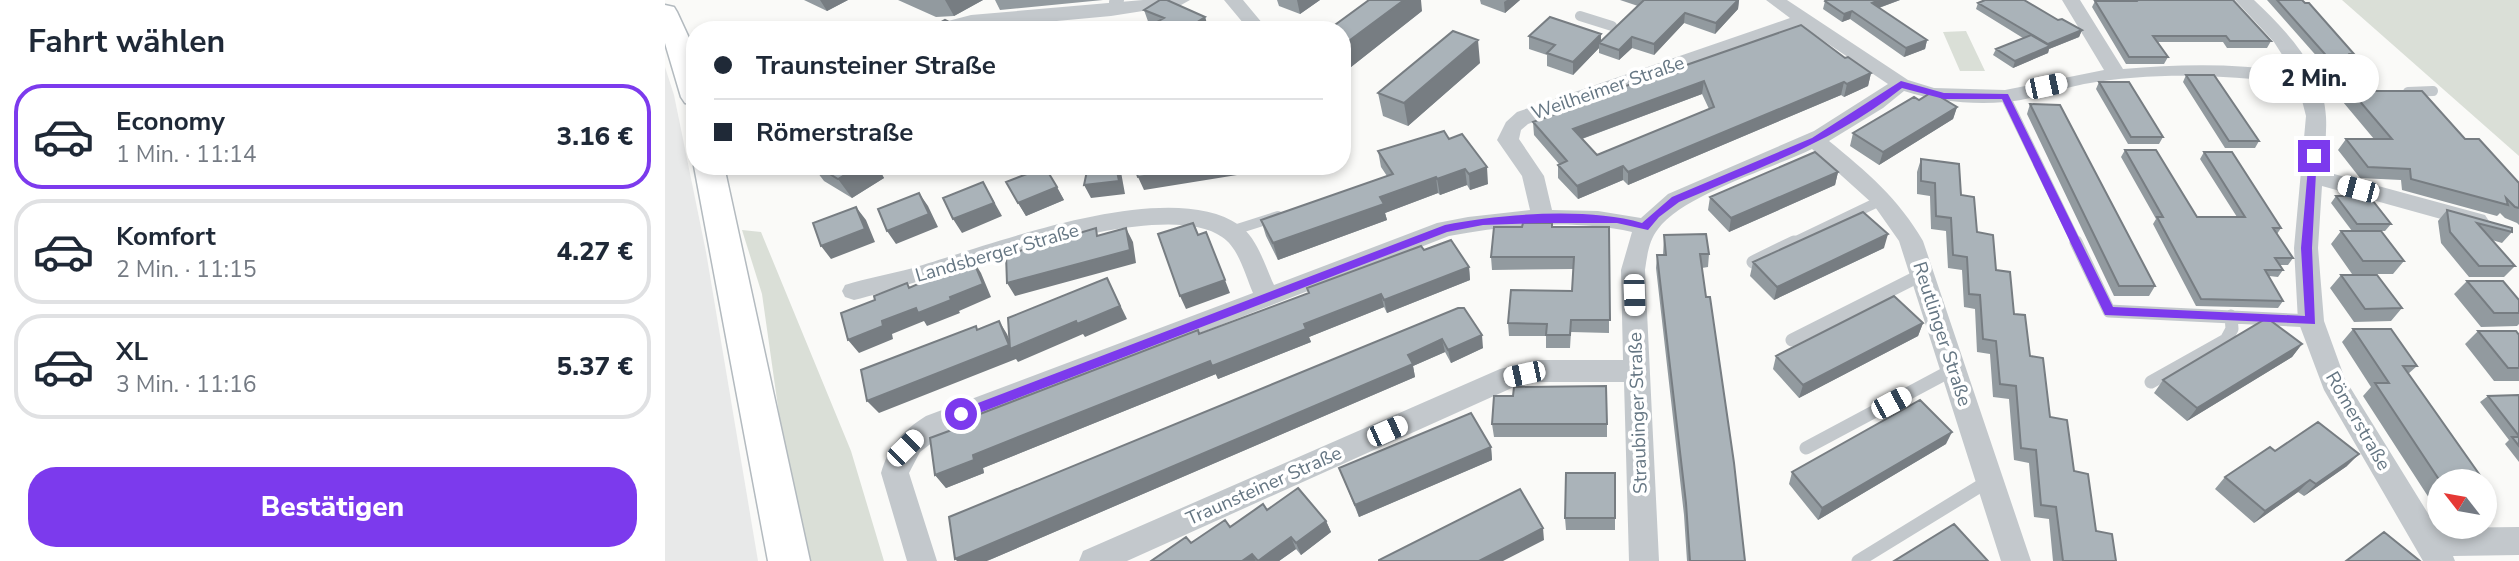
<!DOCTYPE html>
<html lang="de">
<meta charset="utf-8">
<style>
body{margin:0;font-family:"Nunito Sans",sans-serif;background:#f2f2f3;color:#1f2937;height:100vh;display:flex;flex-direction:column;font-size:26px;white-space:nowrap}
*{box-sizing:border-box;margin:0}
p{font-size:23px;color:#747a83}
.icon{flex:none;width:38px;height:38px;fill:none;stroke:currentColor;stroke-width:2;stroke-linecap:round;stroke-linejoin:round}
.map{position:relative;flex:1;overflow:hidden}
.panel{display:flex;flex-direction:column;background:#fff;width:665px}
.panel>*{flex:none}
.guide{position:absolute;left:21px;top:21px;width:665px;height:154px;border-radius:28px;box-shadow:0 4px 10px #0003;display:grid;align-content:center;height:154px;padding:0 28px;background:#fff}
.needle{width:46px;rotate:301deg}
.fabs{position:absolute;left:1762px;top:469px;display:grid;gap:14px}
.fabs a{display:grid;place-items:center;width:70px;height:70px;border-radius:50%;background:#fff;box-shadow:0 4px 10px #0003;font-size:35px}
.end{position:absolute;width:32px;height:32px;margin:-16px;border:9px solid #7c3aed;background:#fff;box-shadow:0 0 0 4px #fff}
.from{border-radius:50%}
.bubble{position:absolute;height:49px;border-radius:24px;background:#fff;box-shadow:0 4px 10px #0003;font-size:23px;font-weight:800;line-height:49px;text-align:center}
.car{position:absolute;width:21px;height:42px;margin:-21px -10px;border-radius:9px;box-shadow:0 0 5px 2px #0007;background:linear-gradient(#fff 24%,#345 0 40%,#fff 0 76%,#345 0 86%,#fff 0)}
.guide b{display:flex;align-items:center;gap:24px;height:66px;font-size:26px}
.guide b+b{border-top:2px solid #e0e1e3}
.guide i{width:18px;height:18px;background:#1f2937}
ul{padding:0;list-style:none}
li{display:flex;align-items:center;gap:21px;height:105px;margin:0 14px 10px;padding:0 14px;border:4px solid #e0e1e3;border-radius:28px}
li div{flex:1}
li b{display:block;font-size:26px}
li em{font-style:normal;font-weight:800}
li.selected{border-color:#7c3aed}
li>.icon{width:63px;height:63px;stroke-width:1.5}
h2{padding:0 28px;font-size:32px;line-height:84px}
.button{display:flex;gap:14px;margin-top:auto;padding:14px 28px}
.button a{flex:1;height:80px;border-radius:28px;background:#7c3aed;color:#fff;font-size:28px;font-weight:800;line-height:80px;text-align:center}
main{display:flex;flex:1;min-height:0}
.map>svg:first-child{display:block}
</style>
<main>
<section class="panel">
<h2>Fahrt wählen</h2>
<ul>
<li class="selected"><svg class="icon" aria-label="car" viewBox="0 0 24 24"><path d="M5 17H2v-5l4-1 3-4h7l3 4 3 1v5h-3M9 17h6M6 11h13"/><circle cx="7" cy="17" r="2"/><circle cx="17" cy="17" r="2"/></svg><div><b>Economy</b><p>1 Min. · 11:14</p></div><em>3.16 €</em></li>
<li><svg class="icon" aria-label="car" viewBox="0 0 24 24"><path d="M5 17H2v-5l4-1 3-4h7l3 4 3 1v5h-3M9 17h6M6 11h13"/><circle cx="7" cy="17" r="2"/><circle cx="17" cy="17" r="2"/></svg><div><b>Komfort</b><p>2 Min. · 11:15</p></div><em>4.27 €</em></li>
<li><svg class="icon" aria-label="car" viewBox="0 0 24 24"><path d="M5 17H2v-5l4-1 3-4h7l3 4 3 1v5h-3M9 17h6M6 11h13"/><circle cx="7" cy="17" r="2"/><circle cx="17" cy="17" r="2"/></svg><div><b>XL</b><p>3 Min. · 11:16</p></div><em>5.37 €</em></li>
</ul>
<div class="button"><a>Bestätigen</a></div>
</section>
<div class="map">
<svg width="1854" height="561" viewBox="0 0 1854 561">
<rect width="100%" height="100%" fill="#fafaf8"/>
<path fill="#e8e9e9" d="M0 67 9 95 41 252 93 561H0Z"/>
<path fill="#dadfd7" d="M1677 0H1854V156Z
M1301 31 1320 71H1295L1278 32Z
M77 230 96 232 186 451 219 561H144L115 421 97 294Z"/>
<g fill="none" stroke-linecap="round" stroke-linejoin="round">
<g stroke="#b3babf" stroke-width="3">
<path id="secondary" d="M0 5 9 7 12 12 30 51V105L20 103 16 97 0 43Z
M29 166H59L145 561H103Z"/>
</g>
<path stroke="#c3c8cc" stroke-width="10" d="M449 2 454 0
M915 16 947 26
M1743 92 1768 91
M1648 95 1700 93
M1340 96 1412 244
M566 231 613 216
M1125 244 1219 199"/>
<path stroke="#c3c8cc" stroke-width="13" d="M1411 242 1444 311 1646 321
M1088 262 1129 242
M1127 340 1258 274
M1486 382 1561 340 1567 329 1566 316
M1141 448 1289 369
M1193 561 1325 480"/>
<path fill="#c3c8cc" fill-rule="evenodd" d="M478 0H525L516 5 446 16 294 30H262L264 26 306 15Z
M559 0H578L603 30H584Z
M1101 0H1122L1243 80 1269 88 1340 90 1439 70 1397 0H1415L1458 69C1515 64 1571 63 1628 72L1609 42 1570 0H1589C1622 31 1659 70 1661 117 1662 135 1659 154 1658 171L1820 215 1824 221 1820 227 1812 229 1657 186 1653 248 1659 321 1680 379 1772 528 1854 527V555L1788 556 1790 561H1758L1659 390 1633 321 1629 248 1641 116 1633 85C1563 74 1489 72 1419 84 1393 89 1366 100 1340 102 1307 105 1270 101 1239 91L1218 108 1164 141C1201 171 1234 199 1258 241L1366 561H1336L1234 241 1208 204 1147 149C1106 169 1018 195 993 229 984 240 982 256 980 270L994 561H964L959 382H873L849 387 462 561H414L418 551 835 369 873 360H958L956 270 967 232C907 219 843 225 784 236L281 432 255 452 244 473 272 561H242L216 473C223 447 238 430 261 416L588 293C580 275 574 248 557 237 494 192 266 282 189 300L180 297 177 291 180 285C202 278 225 274 248 268 325 245 503 176 574 225 592 237 600 266 609 285L772 223 803 217 865 210 857 176 832 140 841 122 852 112 1125 18ZM1138 27 1223 84 1149 131 1003 194 976 218 933 211 887 210 879 176 854 139 856 130 863 124Z"/>
<use href="#secondary" fill="#fff" fill-rule="evenodd"/>
</g>
<path fill="#929a9f" fill-rule="evenodd" d="M139 0H183L162 11Z
M233 0H318L289 16 271 17Z
M330 0H438L335 10Z
M612 0H655L635 14 614 6Z
M815 0H855L840 13 816 4Z
M955 0H1074L1073 9 1050 34 1019 23 989 55 967 48 954 60 934 53V48L908 75 882 66V55L864 49V36L936 34V41L973 6Z
M1161 0H1235L1214 8 1262 40 1260 49 1239 57 1185 19 1177 22 1158 9 1160 1Z
M1463 0H1568L1606 41 1602 48H1562L1558 42H1493L1503 57 1499 64H1461L1427 7 1430 1H1464Z
M1602 0H1637L1689 54 1687 56 1708 79 1704 85 1678 86Z
M1313 3 1393 20 1417 30 1414 37 1384 49 1383 53 1348 68 1328 55 1331 49 1358 38 1311 9Z
M479 10 540 17 544 30H486Z
M757 11 686 67 677 63V30Z
M1180 58 1206 73 1203 86 1179 97 1176 95 963 185 958 180 913 199 893 178V165L894 164 869 135 868 122 895 112V107L942 93ZM1037 94 1044 109 932 155 917 139Z
M815 63 743 126 718 116 713 93Z
M1521 75 1594 141 1590 148H1560L1518 82Z
M1434 82 1498 137 1494 144H1463L1431 89Z
M1686 91 1800 139 1854 183V225L1852 223 1840 218 1835 213 1832 216 1737 190 1736 180 1695 178 1673 150 1681 139H1709L1678 102Z
M1254 100 1292 107 1288 119 1214 165 1185 146 1188 133Z
M1365 104 1490 286 1484 296H1449L1362 114Z
M784 139 823 184 805 190 802 185 775 195 773 193 720 213 722 220 613 260 601 236 596 220 722 176 716 167 713 151Z
M1460 150 1532 217H1572L1535 159 1539 152 1616 228 1612 234 1628 258 1623 265H1614L1618 270 1613 277 1604 276 1618 301 1613 308 1531 306 1488 224 1491 219 1456 157Z
M1256 159 1296 195 1312 232 1331 270 1349 314 1385 417 1409 471 1431 531 1451 561H1388L1384 519 1369 517 1364 463 1349 460 1344 399 1328 397 1325 354 1312 352 1310 309 1299 307 1297 270 1283 268 1281 231 1266 229 1265 196 1252 194V172Z
M146 166H222L215 171 219 178 187 198 159 181 149 168Z
M372 166H398L387 174 383 172 399 200 361 216 341 182 376 168Z
M1173 172 1170 185 1064 232 1043 210 1045 197Z
M1671 196 1726 224 1720 231H1687L1666 203Z
M1782 210 1847 232 1837 243 1827 240 1850 266 1839 277H1804L1776 243 1773 221Z
M887 227H944V333L906 332 905 348H881V336H844L843 323 907 291 908 269 827 270 826 257Z
M1676 231 1739 261 1728 274H1687L1666 244Z
M999 235 1044 254 1043 267 1037 268 1080 561H1022L1019 515 991 268 992 255H998Z
M1219 248 1109 300 1085 276 1088 262Z
M759 250 804 267 805 280 722 313 719 307 644 337 646 342 553 379 551 374 318 468 319 473 281 488 270 475 535 334 643 293 642 288Z
M1676 275 1737 308 1726 321 1689 322 1665 288Z
M1802 281 1854 300V324L1852 326 1816 327 1789 294Z
M793 308 818 348 786 363 780 352 748 366 750 377 322 561Z
M1258 323 1253 336 1134 398 1108 369 1111 356Z
M1688 329 1752 366 1743 374 1819 481H1774V498H1764L1698 396 1706 387 1677 342Z
M1813 331 1854 335V381H1829L1800 344Z
M1637 344 1627 357 1522 421 1489 393 1498 380Z
M1854 395V462L1840 444 1844 440 1815 402 1823 396Z
M848 396 942 424V437H829L827 424Z
M1281 444 1153 520 1124 484 1127 472Z
M826 447 827 460 694 517 674 468Z
M1610 451 1682 466 1639 496 1633 492 1589 523 1550 489 1560 477Z
M602 510 661 521 666 532 636 555 631 549 614 561H486Z
M900 518H950V530H901Z"/>
<path fill="#777d82" d="M155 0H183L162 11Z
M280 0H318L289 16Z
M632 0H655L635 14Z
M739 0H756L757 11 686 67 681 43Z
M842 0H855L840 13 839 2Z
M1068 0H1074L1073 9 1050 34 1051 23Z
M1214 0H1235L1205 11 1207 3Z
M1187 11 1185 19 1177 22 1179 14Z
M1020 13 1019 23 989 55V44Z
M540 17 544 30H520Z
M1417 30 1414 37 1384 49 1383 53 1348 68 1350 61 1383 44Z
M936 34V43H934V48L908 75V62Z
M967 37V48L954 60V50Z
M813 40 815 63 743 126 739 103Z
M1262 40 1260 49 1239 57 1241 48Z
M1206 73 1203 86 1179 97 1182 84Z
M1039 81 1037 94 908 142V129Z
M1179 82 1176 95 963 185V172Z
M1292 107 1288 119 1214 165 1218 152Z
M194 166H222L215 171 219 178 187 198 173 179Z
M383 166H398L387 174Z
M451 166H454L456 172 460 194 426 198 419 185Z
M540 166H573L572 175 479 190 473 177Z
M958 166V180L913 199 912 186Z
M822 167 823 184 805 190 804 174Z
M800 169 802 185 775 195 772 179Z
M1173 172 1170 185 1064 232 1066 218Z
M771 177 773 193 720 213 722 220 613 260 608 243 715 197Z
M318 182 337 216 297 233 288 219Z
M392 187 399 200 361 216 353 203Z
M254 193 263 206 273 227 231 244 222 231Z
M191 207 201 220 210 242 166 259 156 246Z
M461 228 468 242 471 263 350 296 342 283Z
M1223 234 1219 248 1109 300 1112 287Z
M308 260 316 273 326 297 294 311 295 313 262 326 259 321 227 334 228 339 194 353 183 340 217 321 251 308 285 297Z
M804 267 805 280 722 313 719 300Z
M442 278 462 319 420 337 418 334 353 362 351 359 214 413 202 401 334 321 342 334 348 348Z
M560 280 565 293 521 309 515 296Z
M716 294 719 307 644 337 646 342 553 379 547 366 639 324Z
M1258 323 1253 336 1134 398 1138 385Z
M817 335 818 348 786 363 783 350Z
M777 339 780 352 748 366 750 377 322 561H292L290 559Z
M1637 344 1627 357 1522 421 1532 408Z
M545 361 551 374 318 468 319 473 281 488 270 475 308 455Z
M1287 432 1281 444 1153 520 1157 508Z
M826 447 827 460 694 517 690 505Z
M1694 454 1682 466 1639 496 1651 484Z
M1645 480 1633 492 1589 523 1600 511Z
M661 521 666 532 636 555 631 543Z
M878 528 879 540 838 561H814Z
M626 537 631 549 614 561H593Z
M587 554 591 561H577Z"/>
<path fill="#aab3b9" stroke="#777d82" stroke-width="2" fill-rule="evenodd" d="M495 0H502L540 17 520 30H493L485 26 499 18 479 10Z
M704 0H739L681 43 677 42V30H663Z
M979 0H1073L1051 23 1020 13 989 44 967 37 954 50 934 43Z
M1161 0H1214L1207 3 1262 40 1241 48 1187 11 1179 14 1160 1Z
M1320 0H1359L1393 20 1397 19 1417 30 1383 44 1313 3Z
M1470 0H1568L1606 41H1565L1561 36H1488L1503 57H1464L1430 1H1471Z
M1612 0H1637L1640 3H1644L1689 54H1685L1708 79H1682Z
M885 17 936 34 908 62 882 53 890 45 864 36Z
M280 20 300 30H262Z
M1136 25 1180 58 1183 57 1206 73 1182 84 1179 82 963 172 958 166 912 186 893 165 902 161 868 122 898 111 895 107 942 90 938 94ZM1039 81 1049 107 932 155 908 129Z
M788 31 813 40 739 103 713 93Z
M1366 35 1385 46 1350 61 1331 49Z
M1521 75H1549L1594 141H1564Z
M1434 82H1464L1498 137H1466Z
M1686 91H1757L1800 139H1814L1854 183V208L1850 207 1841 198 1843 205 1746 179 1745 169 1703 167 1681 139H1727Z
M1267 92 1292 107 1218 152 1188 133 1249 97 1254 100Z
M1365 104 1395 105 1490 286H1454Z
M779 131 784 139 797 134 822 167 804 174 800 169 772 179 771 177 715 197 719 204 608 243 596 220 728 174 713 151Z
M1460 150H1491L1532 217H1580L1539 152H1567L1616 228H1608L1628 258H1610L1618 270H1600L1618 301 1536 299 1492 217H1498Z
M1150 152 1173 172 1066 218 1045 197Z
M1256 159 1294 164 1296 195 1309 197 1312 232 1328 235 1331 270 1345 272 1349 314 1360 315 1365 356 1378 358 1385 417 1402 420 1409 471 1423 474 1431 531 1447 534 1451 561H1398L1391 507 1376 505 1371 450 1356 448 1351 386 1335 384 1331 341 1318 339 1315 295 1304 294 1302 257 1288 255 1286 218 1271 216 1270 183 1256 181Z
M152 166H194L173 179Z
M423 166H451L454 181 419 185Z
M469 166H540L473 177Z
M380 167 392 187 353 203 341 182Z
M318 182 329 203 288 219 278 198Z
M254 193 264 214 222 231 213 209Z
M1671 196H1704L1726 224H1692Z
M191 207 200 229 156 246 148 223Z
M1782 210 1847 228V232L1812 223 1850 266H1814L1785 232Z
M1198 212 1223 234 1112 287 1088 262Z
M528 223 533 235 541 232 560 280 515 296 493 234Z
M858 223H887V227H944L945 320H906L905 335H881L882 324 843 323 846 290 907 291 909 257H826L829 227H857Z
M431 228 432 236 461 228 465 250 342 283 341 255Z
M1676 231H1716L1739 261H1698Z
M1041 234 1044 254H1035L1041 297H1045L1069 463 1080 561H1025L1021 503 992 255H1001L999 235Z
M786 240 804 267 719 300 716 294 639 324 641 329 547 366 545 361 308 455 309 460 270 475 265 438 303 424 302 419 533 330 534 334 644 293 642 288 756 246 759 250Z
M308 260 318 284 285 297 286 300 253 313 251 308 217 321 218 326 183 340 176 313 210 300 209 296 242 283 244 288Z
M1676 275H1712L1737 308 1700 309Z
M442 278 455 306 412 324 411 321 345 349 343 318Z
M1802 281H1838L1854 300V313H1829Z
M1229 296 1258 323 1138 385 1111 356Z
M793 308H799L817 335 783 350 777 339 743 355 748 364 290 559 284 517Z
M1602 318 1637 344 1532 408 1498 380Z
M334 321 344 345 202 401 196 370 311 326 312 330Z
M1688 329H1726L1752 366H1738L1819 481H1775L1710 383H1724Z
M1813 331H1851L1854 335V368H1843Z
M941 386 942 424H827L829 396H848L849 387Z
M1854 395V436L1823 396Z
M1255 400 1287 432 1157 508 1127 472Z
M806 413 826 447 690 505 674 468Z
M1653 422 1694 454 1651 484 1645 480 1600 511 1560 477 1605 447 1610 451Z
M1847 437H1854V446Z
M901 473H950V518H900Z
M633 488 661 521 631 543 626 537 593 561 587 554 577 561H486L521 537 526 543 560 520 565 527 598 504 602 510Z
M855 489 878 528 814 561H714V560Z
M1289 524 1323 561H1229Z
M1719 532 1755 561H1681Z"/>
<path fill="#7c3aed" d="M1236 81 1279 93 1343 94 1448 307 1640 316 1636 248 1644 156 1652 154 1647 248 1650 324 1440 315 1337 99H1279L1237 88C1171 141 1091 169 1014 202L994 217 983 230 952 223H877L818 225 782 232 301 418 296 419 290 414 292 411 780 225C836 214 922 207 977 223L1007 197 1147 138Z"/>
<g text-anchor="middle" dominant-baseline="central" stroke-width="7" stroke-linejoin="round" paint-order="stroke">
<g font-size="19" fill="#657683" stroke="#fff">
<text transform="translate(943 88) rotate(-19)">Weilheimer Straße</text>
<text transform="translate(332 253) rotate(-16)">Landsberger Straße</text>
<text transform="translate(1277 334) rotate(72)">Reutlinger Straße</text>
<text transform="translate(973 413) rotate(-92)">Straubinger Straße</text>
<text transform="translate(1693 421) rotate(60)">Römerstraße</text>
<text transform="translate(599 486) rotate(-24)">Traunsteiner Straße</text>
</g>
</g>
</svg>
<div class="fabs">
<a><svg class="needle" viewBox="-14 -14 28 28"><path d="M0-13l5 13h-10z" fill="#e53935"/><path d="M0 13l5-13h-10z" fill="#747a83"/></svg></a>
</div>
<i class="end from" style="left:296px;top:414px"></i>
<i class="end" style="left:1649px;top:156px"></i>
<div class="bubble" style="left:1584px;top:54px;width:130px">2 Min.</div>
<i class="car" style="left:1381px;top:86px;rotate:78deg"></i>
<i class="car" style="left:1693px;top:189px;rotate:285deg"></i>
<i class="car" style="left:969px;top:295px;rotate:178deg"></i>
<i class="car" style="left:859px;top:374px;rotate:258deg"></i>
<i class="car" style="left:1226px;top:403px;rotate:62deg"></i>
<i class="car" style="left:722px;top:431px;rotate:66deg"></i>
<i class="car" style="left:240px;top:448px;rotate:45deg"></i>
<div class="guide">
<b><i class="from"></i>Traunsteiner Straße</b>
<b><i></i>Römerstraße</b>
</div>
</div>
</main>
